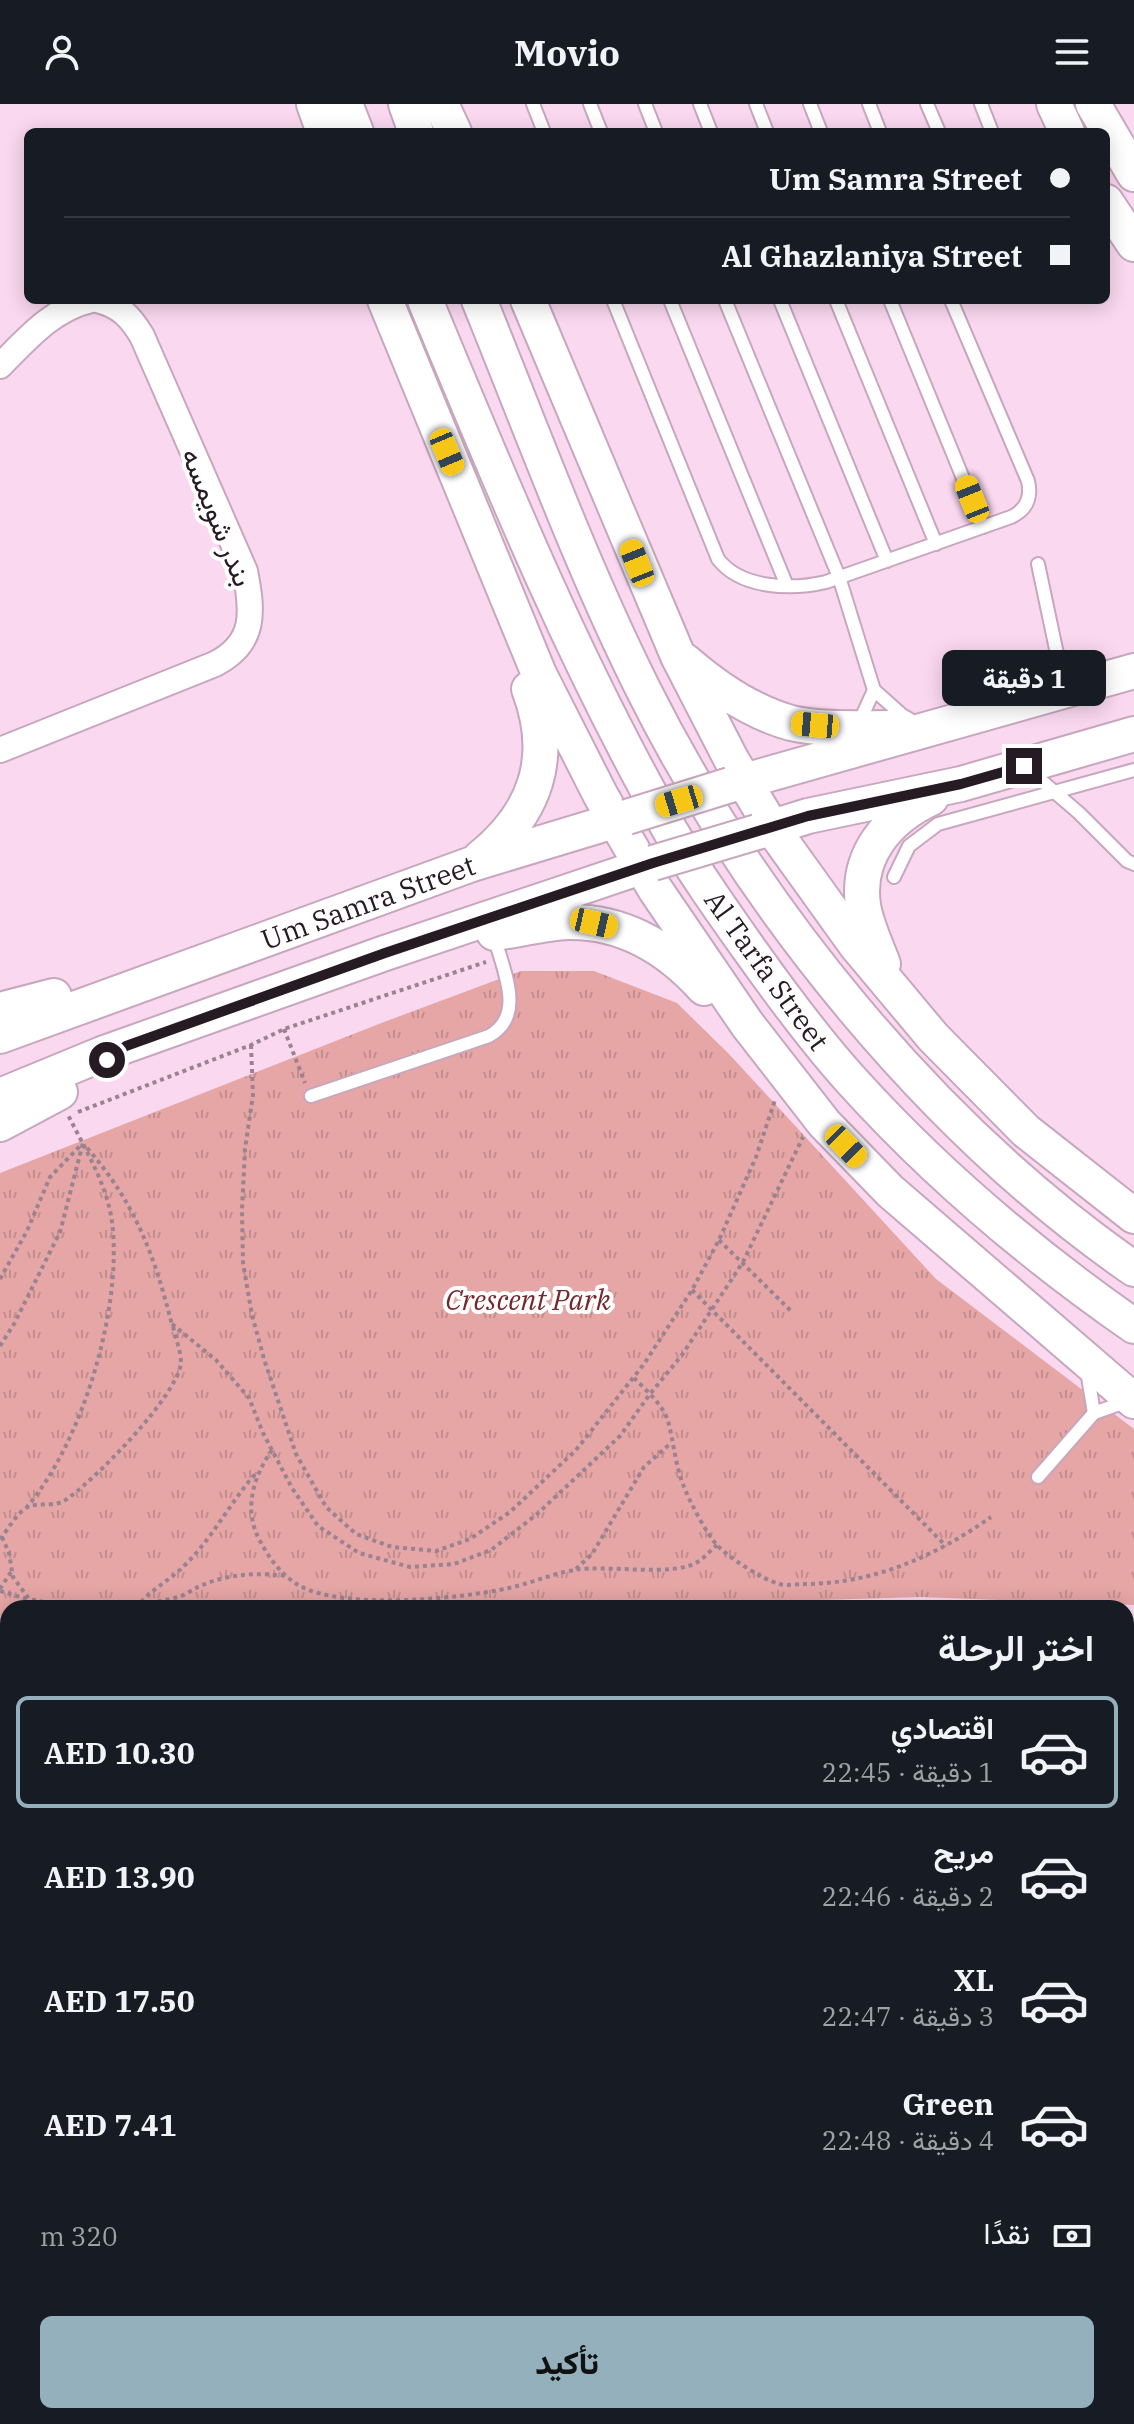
<!DOCTYPE html>
<html lang="ar">
<meta charset="utf-8">
<style>
body{margin:0;font-family:"IBM Plex Serif",Vazirmatn,serif;background:#242831;color:#f1f3f6;direction:rtl;height:100vh;display:flex;flex-direction:column;font-size:30px;white-space:nowrap}
*{box-sizing:border-box;margin:0}
p{font-size:26px;color:#9ea1a6}
.icon{flex:none;width:44px;height:44px;fill:none;stroke:currentColor;stroke-width:2;stroke-linecap:round;stroke-linejoin:round}
.map{position:relative;flex:1;overflow:hidden;direction:ltr}
.details{position:absolute;left:0px;top:1496px;width:1134px;height:824px;display:flex;flex-direction:column;background:#171b24;border-radius:24px 24px 0 0;box-shadow:0 4px 20px #0003;direction:rtl}
.details>*{flex:none}
.guide{position:absolute;left:24px;top:24px;width:1086px;height:176px;border-radius:12px;box-shadow:0 4px 20px #0003;direction:rtl;display:grid;align-content:center;height:176px;padding:0 40px;background:#171b24}
.end{position:absolute;width:36px;height:36px;margin:-18px;border:10px solid #271b23;background:#fff;box-shadow:0 0 0 4px #fff}
.from{border-radius:50%}
.bubble{position:absolute;height:56px;border-radius:12px;background:#171b24;box-shadow:0 4px 20px #0003;font-size:26px;font-weight:800;line-height:56px;text-align:center;direction:rtl}
.car{position:absolute;width:24px;height:48px;margin:-24px -12px;border-radius:10px;box-shadow:0 0 6px 2px #0007;background:linear-gradient(#f5c518 24%,#345 0 40%,#f5c518 0 76%,#345 0 86%,#f5c518 0)}
.guide b{display:flex;align-items:center;gap:28px;height:76px;font-size:30px}
.guide b+b{border-top:2px solid #363941}
.guide i{width:20px;height:20px;background:#f1f3f6}
ul{padding:0;list-style:none}
li{display:flex;align-items:center;gap:24px;height:112px;margin:0 16px 12px;padding:0 24px;border:4px solid transparent;border-radius:12px}
li div{flex:1}
li b{display:block;font-size:30px}
li em{font-style:normal;font-weight:800}
li.active{border-color:#93b0bc}
li>.icon{width:72px;height:72px;stroke-width:1.5}
h2{padding:0 40px;font-size:36px;line-height:96px}
.pay{display:flex;align-items:center;gap:20px;height:88px;padding:0 40px;font-size:30px}
.pay p{margin-inline-start:auto}
.action{display:flex;gap:16px;margin-top:auto;padding:16px 40px}
.action a{flex:1;height:92px;border-radius:12px;background:#93b0bc;color:#111;font-size:32px;font-weight:800;line-height:92px;text-align:center}
header{display:flex;justify-content:space-between;align-items:center;height:104px;padding:0 40px;background:#171b24;font-size:36px;font-weight:800}
.map>svg:first-child{display:block}
</style>
<header><svg class="icon" aria-label="menu" viewBox="0 0 24 24"><path d="M4 6h16M4 12h16M4 18h16"/></svg>Movio<svg class="icon" aria-label="person" viewBox="0 0 24 24"><circle cx="12" cy="8" r="4"/><path d="M4 21q1-7 8-7t8 7"/></svg></header>
<div class="map">
<svg width="1134" height="2320" viewBox="0 0 1134 2320">
<defs>
<pattern id="park-tufts" width="24" height="20" patternUnits="userSpaceOnUse" patternTransform="scale(2)"><rect width="24" height="20" fill="#e5a6a5"/><path d="M3 7l-1-3M5 7V3M7 7l1-3M15 17l-1-3M17 17v-4M19 17l1-3" fill="none" stroke="#c48e8e"/></pattern>
</defs>
<rect width="100%" height="100%" fill="#fad8f0"/>
<path fill="url(#park-tufts)" d="M521 867H594L677 899 729 950 936 1175 1134 1325V1501L921 1493 548 1504H8V1577L0 1578V1069L384 918Z"/>
<g fill="none" stroke-linecap="round" stroke-linejoin="round">
<g stroke="#c7a7be" stroke-width="16">
<path id="lane" d="M533 0 544 28
M590 0 601 28
M645 0 656 28
M700 0 711 28
M756 0 767 28
M810 0 821 28
M869 0 880 28
M927 0 939 28
M981 0 992 28
M613 196 718 455C741 485 792 486 826 478L1011 413C1026 406 1032 394 1028 377L951 196
M670 196 787 482
M725 196 839 473 874 586 902 611 921 622
M780 196 887 457
M836 196 936 440
M890 196 983 423
M1038 460 1064 583
M859 619 874 586
M1029 666 1079 709 1127 757 1134 760
M894 773 909 742 938 720 1134 666
M311 992 489 932C527 911 502 865 494 831
M1087 1267 1094 1309
M1038 1373 1094 1309 1125 1298"/>
</g>
<g stroke="#c7a7be" stroke-width="28">
<path id="street" d="M0 262C27 235 52 205 91 196
M0 646 215 560C256 539 253 508 245 467L142 232C130 212 120 202 97 196
M1126 1733 1134 1736
M0 1763 8 1761
M1126 2024 1134 2016
M0 2116 8 2124
M1126 2130 1134 2122
M0 2198 8 2190
M195 2312 203 2320
M466 2320 474 2312
M805 2320 806 2312
M828 2320 836 2312
M931 2320 940 2312
M962 2320V2312"/>
</g>
<g stroke="#c7a7be" stroke-width="38">
<path id="secondary" d="M314 0 324 28
M345 0 356 28
M406 0 416 28
M441 0 454 28
M1054 0 1067 28
M1093 0 1134 70
M1106 98 1134 140
M385 196 539 570 601 692 655 785 747 920 824 1019 890 1087 1134 1297
M425 196C500 377 574 558 671 728 695 769 722 807 749 845 781 890 814 935 851 976 934 1068 1032 1151 1134 1222
M479 196C532 326 580 459 643 585 753 805 932 1025 1134 1165
M528 196 678 552 731 655 772 724 856 841 933 933 1026 1027 1134 1112
M685 557C716 584 751 608 791 619 822 626 858 624 890 624
M730 681 1134 567
M757 728 808 712 961 680 1134 630
M480 754C536 709 555 653 529 585
M494 829C519 826 544 819 568 818 624 817 668 844 704 884
M883 860C876 841 866 821 863 801 856 751 888 714 931 694
M0 906 54 892
M0 932 472 760 627 713
M0 992 102 950 385 849 653 759
M0 1020 60 988"/>
</g>
<path stroke="#9a8292" stroke-width="4" stroke-dasharray="4 4" stroke-linecap="butt" d="M284 925 305 979
M251 941 253 991 245 1045 242 1106 243 1159 252 1211 264 1255 296 1350 326 1403 356 1430 392 1443 436 1447 470 1435 510 1408 576 1346 644 1260 692 1186 719 1136 756 1053 775 996
M78 1008 251 941 284 925 486 858
M87 1044C135 1098 155 1153 172 1221
M719 1136 793 1209
M0 1175 27 1127 50 1073 81 1041
M692 1186 946 1442
M172 1220 216 1256 249 1294 263 1329 292 1384 318 1422 359 1449 410 1463 454 1460 491 1446 536 1411 620 1332 650 1290 682 1251 743 1158 803 1033
M0 1242 14 1220 60 1128 83 1039
M634 1274C646 1286 663 1301 668 1317 674 1339 675 1361 684 1383 690 1398 706 1429 717 1441 729 1454 762 1475 779 1480 787 1482 796 1480 804 1480 873 1480 936 1452 991 1413
M272 1346C253 1373 243 1406 260 1437 269 1454 282 1472 300 1482 345 1506 459 1495 509 1484 531 1479 552 1470 574 1466 607 1460 675 1474 699 1457 705 1453 711 1446 717 1441
M26 1404C82 1340 123 1203 112 1118 107 1080 85 1045 68 1011
M2 1433 9 1449 13 1473 29 1495 74 1504
M0 1435C8 1426 17 1408 28 1403 40 1398 53 1403 64 1397 92 1379 179 1291 181 1258 181 1247 175 1233 173 1222
M576 1465 592 1450 644 1363 671 1339
M0 1485 11 1468
M0 1487 27 1495
M141 1498C154 1484 171 1475 184 1462 213 1434 230 1398 257 1368
M86 1504C116 1503 149 1501 178 1493 186 1491 193 1485 200 1482 228 1470 256 1468 286 1472"/>
<use href="#lane" stroke="#fff" stroke-width="12"/>
<use href="#street" stroke="#fff" stroke-width="24"/>
<use href="#secondary" stroke="#fff" stroke-width="34"/>
<path stroke="#806b7a" stroke-width="2" d="M1126 2076 1134 2068
M878 2320 886 2312"/>
<g stroke="#c7a7be" stroke-width="38" stroke-linecap="butt">
<path id="secondary-bridge" d="M627 713 730 681
M653 759 757 728"/>
</g>
<use href="#secondary-bridge" stroke="#fff" stroke-width="34"/>
</g>
<g fill="none" stroke-linecap="round" stroke-linejoin="round">
<path stroke="#271b23" stroke-width="10" d="M107 956 126 942 385 849 653 759 808 712 961 680 1024 662"/>
</g>
<g text-anchor="middle" dominant-baseline="central" stroke-width="8" stroke-linejoin="round" paint-order="stroke">
<g font-size="28" fill="#271b23" stroke="#fff">
<text transform="translate(218 413) rotate(68)">بندر شويمسه</text>
<text transform="translate(368 798) rotate(-20)">Um Samra Street</text>
<text transform="translate(767 866) rotate(54)">Al Tarfa Street</text>
</g>
<g font-size="28" font-style="italic" fill="#75272c" stroke="#fff">
<text x="528" y="1195">Crescent Park</text>
</g>
</g>
</svg>
<i class="end from" style="left:107px;top:956px"></i>
<i class="end" style="left:1024px;top:662px"></i>
<div class="bubble" style="left:942px;top:546px;width:164px">1 دقيقة</div>
<i class="car" style="left:447px;top:348px;rotate:157deg"></i>
<i class="car" style="left:972px;top:395px;rotate:338deg"></i>
<i class="car" style="left:637px;top:459px;rotate:338deg"></i>
<i class="car" style="left:815px;top:621px;rotate:275deg"></i>
<i class="car" style="left:679px;top:697px;rotate:253deg"></i>
<i class="car" style="left:594px;top:819px;rotate:103deg"></i>
<i class="car" style="left:846px;top:1042px;rotate:136deg"></i>
<div class="guide">
<b><i class="from"></i>Um Samra Street</b>
<b><i></i>Al Ghazlaniya Street</b>
</div>
<section class="details">
<h2>اختر الرحلة</h2>
<ul>
<li class="active"><svg class="icon" aria-label="car" viewBox="0 0 24 24"><path d="M5 17H2v-5l4-1 3-4h7l3 4 3 1v5h-3M9 17h6M6 11h13"/><circle cx="7" cy="17" r="2"/><circle cx="17" cy="17" r="2"/></svg><div><b>اقتصادي</b><p>1 دقيقة · 22:45</p></div><em>AED 10.30</em></li>
<li><svg class="icon" aria-label="car" viewBox="0 0 24 24"><path d="M5 17H2v-5l4-1 3-4h7l3 4 3 1v5h-3M9 17h6M6 11h13"/><circle cx="7" cy="17" r="2"/><circle cx="17" cy="17" r="2"/></svg><div><b>مريح</b><p>2 دقيقة · 22:46</p></div><em>AED 13.90</em></li>
<li><svg class="icon" aria-label="car" viewBox="0 0 24 24"><path d="M5 17H2v-5l4-1 3-4h7l3 4 3 1v5h-3M9 17h6M6 11h13"/><circle cx="7" cy="17" r="2"/><circle cx="17" cy="17" r="2"/></svg><div><b>XL</b><p>3 دقيقة · 22:47</p></div><em>AED 17.50</em></li>
<li><svg class="icon" aria-label="car" viewBox="0 0 24 24"><path d="M5 17H2v-5l4-1 3-4h7l3 4 3 1v5h-3M9 17h6M6 11h13"/><circle cx="7" cy="17" r="2"/><circle cx="17" cy="17" r="2"/></svg><div><b>Green</b><p>4 دقيقة · 22:48</p></div><em>AED 7.41</em></li>
</ul>
<div class="pay"><svg class="icon" aria-label="cash" viewBox="0 0 24 24"><path d="M3 7h18v10H3z"/><circle cx="12" cy="12" r="2"/></svg>نقدًا<p>320 m</p></div>
<div class="action"><a>تأكيد</a></div>
</section>
</div>
